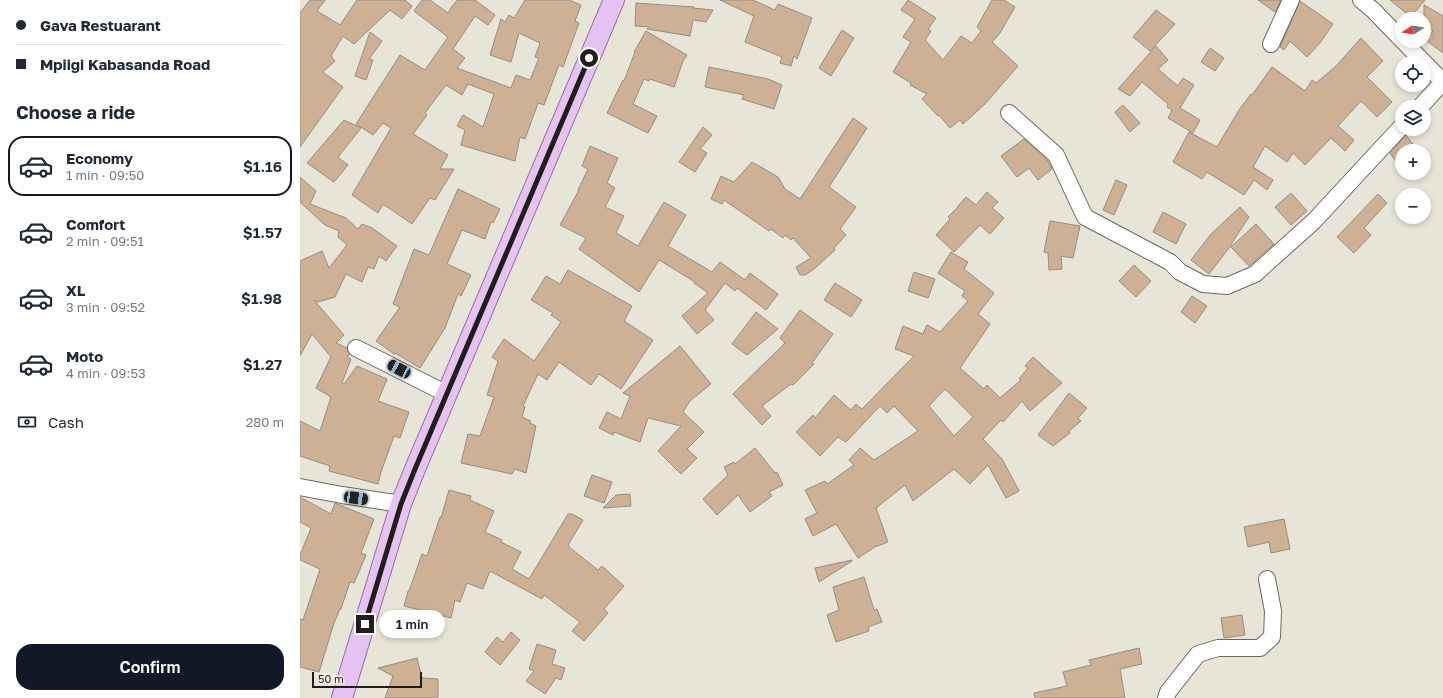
<!DOCTYPE html>
<meta charset="utf-8">
<style>
body{margin:0;font-family:"Golos Text",sans-serif;background:#f2f2f3;color:#1f2937;height:100vh;display:flex;flex-direction:column;font-size:15px;white-space:nowrap}
*{box-sizing:border-box;margin:0}
p{font-size:13px;color:#747a83}
.icon{flex:none;width:22px;height:22px;fill:none;stroke:currentColor;stroke-width:2;stroke-linecap:round;stroke-linejoin:round}
.map{position:relative;flex:1;overflow:hidden}
.side{display:flex;flex-direction:column;background:#fff;width:300px}
.side>*{flex:none}
.hud{display:grid;align-content:center;height:88px;padding:0 16px;background:#fff}
.needle{width:26px;rotate:258deg}
.tools{position:absolute;left:1095px;top:12px;display:grid;gap:8px}
.tools a{display:grid;place-items:center;width:36px;height:36px;border-radius:50%;background:#fff;box-shadow:0 2px 6px #0003;font-size:20px}
.scale{position:absolute;left:12px;bottom:10px;width:110px;box-sizing:border-box;padding-left:4px;border:2px solid #201e1a;border-top:0;font-size:11px;line-height:14px;white-space:nowrap;color:#201e1a;-webkit-text-stroke:3px #f5f2e5;paint-order:stroke}
.end{position:absolute;width:18px;height:18px;margin:-9px;border:5px solid #201e1a;background:#fff;box-shadow:0 0 0 2px #fff}
.from{border-radius:50%}
.bubble{position:absolute;height:28px;border-radius:14px;background:#fff;box-shadow:0 2px 6px #0003;font-size:13px;font-weight:600;line-height:28px;text-align:center}
.car{position:absolute;width:12px;height:24px;margin:-12px -6px;border-radius:5px;box-shadow:0 0 3px 1px #0007;background:linear-gradient(#222 24%,#8ab4d8 0 40%,#222 0 76%,#8ab4d8 0 86%,#222 0)}
.hud b{display:flex;align-items:center;gap:14px;height:38px;font-size:15px}
.hud b+b{border-top:1px solid #e0e1e3}
.hud i{width:10px;height:10px;background:#1f2937}
ul{padding:0;list-style:none}
li{display:flex;align-items:center;gap:12px;height:60px;margin:0 8px 6px;padding:0 8px;border:2px solid transparent;border-radius:16px}
li div{flex:1}
li b{display:block;font-size:15px}
li em{font-style:normal;font-weight:600}
li.selected{border-color:#111827}
li>.icon{width:36px;height:36px;stroke-width:1.5}
h2{padding:0 16px;font-size:18px;line-height:48px}
.pay{display:flex;align-items:center;gap:10px;height:44px;padding:0 16px;font-size:15px}
.pay p{margin-inline-start:auto}
.button{display:flex;gap:8px;margin-top:auto;padding:8px 16px}
.button a{flex:1;height:46px;border-radius:16px;background:#111827;color:#fff;font-size:16px;font-weight:600;line-height:46px;text-align:center}
main{display:flex;flex:1;min-height:0}
.map>svg:first-child{display:block}
</style>
<main>
<section class="side">
<div class="hud">
<b><i class="from"></i>Gava Restuarant</b>
<b><i></i>Mpiigi Kabasanda Road</b>
</div>
<h2>Choose a ride</h2>
<ul>
<li class="selected"><svg class="icon" aria-label="car" viewBox="0 0 24 24"><path d="M5 17H2v-5l4-1 3-4h7l3 4 3 1v5h-3M9 17h6M6 11h13"/><circle cx="7" cy="17" r="2"/><circle cx="17" cy="17" r="2"/></svg><div><b>Economy</b><p>1 min · 09:50</p></div><em>$1.16</em></li>
<li><svg class="icon" aria-label="car" viewBox="0 0 24 24"><path d="M5 17H2v-5l4-1 3-4h7l3 4 3 1v5h-3M9 17h6M6 11h13"/><circle cx="7" cy="17" r="2"/><circle cx="17" cy="17" r="2"/></svg><div><b>Comfort</b><p>2 min · 09:51</p></div><em>$1.57</em></li>
<li><svg class="icon" aria-label="car" viewBox="0 0 24 24"><path d="M5 17H2v-5l4-1 3-4h7l3 4 3 1v5h-3M9 17h6M6 11h13"/><circle cx="7" cy="17" r="2"/><circle cx="17" cy="17" r="2"/></svg><div><b>XL</b><p>3 min · 09:52</p></div><em>$1.98</em></li>
<li><svg class="icon" aria-label="car" viewBox="0 0 24 24"><path d="M5 17H2v-5l4-1 3-4h7l3 4 3 1v5h-3M9 17h6M6 11h13"/><circle cx="7" cy="17" r="2"/><circle cx="17" cy="17" r="2"/></svg><div><b>Moto</b><p>4 min · 09:53</p></div><em>$1.27</em></li>
</ul>
<div class="pay"><svg class="icon" aria-label="cash" viewBox="0 0 24 24"><path d="M3 7h18v10H3z"/><circle cx="12" cy="12" r="2"/></svg>Cash<p>280 m</p></div>
<div class="button"><a>Confirm</a></div>
</section>
<div class="map">
<svg width="1143" height="698" viewBox="0 0 1143 698">
<rect width="100%" height="100%" fill="#e7e4d8"/>
<path fill="#ceb194" stroke="#968c83" fill-rule="evenodd" d="M10 0H25L17 11 40 25 57 0H105L112 6 102 19 90 10 54 44 43 36 31 56 35 61 23 72 43 87 0 147V13Z
M122 0H130L148 13 152 6H153L157 0H175L195 15 188 25 175 16 153 49 165 58 157 68 211 88 216 75 230 80 239 58 235 57 240 43 219 33 211 62 190 55 201 19 205 22 209 15 214 18 225 0H269L281 5 275 21 279 23 263 67 259 65 244 105 238 103 225 139 220 137 215 161 161 145 165 130 157 126 163 115 183 127 194 94 168 84 162 95 146 85 125 113 127 115 113 134 148 155 140 169H154L135 200 130 198 112 224 83 204 78 213 52 195 91 128 83 123 73 135 56 124 100 55 125 70 148 37 114 11Z
M420 0H453L475 10 478 4 512 18 497 59 494 56 491 66 480 63 482 57 445 42 454 16Z
M608 0 636 18 628 29 631 31 625 40 643 60 661 36 672 43 681 31 677 27 692 0H704L715 7 700 33 692 42 718 66 685 104 663 124 660 120 650 128 639 115 638 116 622 99 627 94 610 85 611 83 593 72 611 42 603 37 615 19 601 10Z
M958 0H981L975 12Z
M1090 0H1125L1111 17Z
M1000 1 1033 24 1020 43 1007 57 990 41 984 50 980 47Z
M336 3 394 7 393 8 413 10 406 22 393 20 390 36 347 29 349 27 335 26Z
M1124 5 1143 16V53L1126 40 1133 31 1124 26Z
M856 10 875 24 850 51 833 37Z
M542 30 554 38 531 76 519 68Z
M346 31 387 55 383 61 374 87 350 79 349 81 344 79 333 104 357 116 348 133 307 113 323 80 324 81 335 52H334Z
M70 32 82 41 69 59 73 60 66 80 55 76Z
M1061 38 1083 61 1067 77 1092 102 1077 117 1061 101 1038 126 1054 140 1045 151 1031 138 1005 165 993 153 987 162 965 146 953 167 973 180 967 190 954 180 944 195 907 172 902 179 873 162 889 132 917 147 939 110 951 94 952 95 972 67 1005 91 1012 80 1016 83 1036 66Z
M856 46 868 60 858 69 878 86 883 78 894 85 880 108 900 120 893 133 868 118 872 110 867 107 868 104 842 82 830 96 818 89Z
M910 48 924 58 915 71 901 62Z
M409 67 468 79 482 85 474 109 442 99 444 95 405 87Z
M823 105 840 123 830 132 815 112Z
M553 118 567 128 529 187 556 207 540 229 546 235 534 248 535 250 514 269 505 275H500L496 267 511 258 493 238 491 240 485 235 483 238 471 229 469 231 424 200 422 204 411 199 421 176 434 182 452 162 478 177 485 189 500 199Z
M44 120 61 128 38 157 48 165 34 182 7 163Z
M403 127 412 135 400 149 407 153 395 172 379 162Z
M1106 135 1118 151H1102V170L1090 153Z
M724 139 748 161 752 169 738 180 729 168 717 177 701 156Z
M290 146 318 158 307 183 315 188 305 207 324 216 316 233 338 246 364 202 386 215 368 246 412 272 420 262 445 280 450 273 478 294 466 310 437 288 435 291 425 283 405 310 414 320 397 334 382 316 408 293 394 283 395 282 359 260 339 292 279 249 286 238 260 225 279 190H278L288 169 282 166Z
M0 177 16 191 10 204 46 218 58 229 62 224 72 228 97 246 86 261 79 256 74 269 68 267 62 282 46 274 35 297 18 302 14 300 44 335 36 343 47 348 49 354 47 358 51 359 42 383 44 384 57 366 87 379 78 401 109 412 100 438 94 436 81 472 78 484 29 471 30 466 0 456V421L20 431 31 397 16 388 31 357 12 334 0 356V261L22 251 29 268 47 245 38 237 39 231 25 225 0 202Z
M816 180 827 185 814 215 803 210Z
M158 189 200 209 193 223 191 222 185 239 162 230 147 264 171 275 161 296 158 294 145 328 120 368 95 353 94 354 76 341 100 307 93 304 114 249 129 255Z
M687 192 698 202 692 208 704 218 690 234 680 225 654 252 636 235 650 219 648 217 658 207V206L666 197 676 205Z
M991 193 1007 211 991 225 975 207Z
M1078 194 1087 203 1064 228 1071 235 1054 253 1037 237Z
M940 207 949 217 932 243V244L909 274 891 260 911 234Z
M863 212 886 224 876 244 853 232Z
M750 221 780 226 773 258 761 256 762 269 749 270 748 253 744 252Z
M956 224 974 244 949 266 931 247Z
M651 252 668 262 664 269 694 293 678 314 690 324 660 368 684 389 687 385 700 398 721 380 719 379 728 368 725 366 733 357 762 383 730 411 722 401 703 422 701 420 683 439 702 459 719 491 706 498 688 465 670 484 654 469 613 501 605 485 576 508 588 542 575 547 558 558 536 524 513 536 505 519 517 513 505 490 525 481 527 484 554 465 549 460 560 448 574 460 618 431 594 406 587 413 580 406 546 442 538 437 520 456 496 432 513 415 515 418 534 395 551 410 556 404 562 409 614 356 595 349 603 326 623 334 627 325 640 332 668 301 662 296 665 291 638 273ZM645 389 673 417 654 436 629 406Z
M834 265 851 281 836 297 819 281Z
M268 270 332 306 324 321 353 340 321 389 299 374 291 385 259 362 247 380 238 374 223 406 225 407 222 417 231 421 230 423 236 426 226 473 215 469 212 474 161 463 168 434 180 436 194 397 187 395 198 361 192 357 204 339 234 361 261 322 251 315 253 313 231 300 246 276 260 284Z
M614 272 635 279 628 298 608 291Z
M535 283 562 300 551 317 524 300Z
M892 296 907 306 895 323 881 312Z
M500 310 533 334 512 363 514 364 493 385 491 384 462 406 471 416 462 425 433 394 485 343 480 338Z
M456 312 478 329 447 355 432 344Z
M380 346 411 384 390 401 383 412 404 432 387 449 397 458 381 474 358 451 381 426 348 418 340 442 314 432 313 435 299 428 307 412 321 419 330 396 323 393Z
M769 393 787 408 778 418 781 421 769 431 770 433 753 446 738 435Z
M455 448 475 473 477 472 483 485 469 492 472 496 450 512 438 495 417 515 403 499 428 475 424 467 434 462 435 464Z
M292 475 312 482 304 503 284 496Z
M149 490 171 496 170 500 194 511 185 532 202 540 201 542 221 552 212 569 229 579 268 514H272L283 520 268 545 269 546V547L298 570 302 566 324 586 304 609 308 613 284 641 272 631 280 622 244 595 242 599 190 571 183 589 167 583 160 602 155 600 151 618 104 606 108 591H109L122 554 127 556 140 517 141 518Z
M330 494 331 506 303 508 316 495Z
M0 497 31 514 35 503 74 519 61 553 66 555 54 583 50 582 41 609H40L34 623 19 672 0 667V619L3 620 20 569 0 560V555L11 528 0 522Z
M984 519 990 549 971 553 969 542 948 547 944 527Z
M552 560V561L519 582 515 568Z
M564 577 574 610 577 609 582 622 568 627 569 631 536 642 527 615 539 610 533 587Z
M942 615 945 635 924 638 921 618Z
M211 632 220 640 200 665 185 652 197 637 203 642Z
M237 644 256 650 252 664 265 668 261 680 256 678 245 694 226 681 234 671 229 669Z
M839 648 842 664 820 669 825 698H735L734 693 767 686 763 672 791 665 789 660Z
M117 658 122 678 138 679V698H85L93 676 78 668Z"/>
<g fill="none" stroke-linecap="round" stroke-linejoin="round">
<g stroke="#6b685d" stroke-width="18">
<path id="minor" d="M1061 0 1074 11 1102 40
M1103 41 1143 82
M971 44 991 0
M1120 107 1143 82
M709 113 756 155 785 217 870 262 880 272 903 284 927 286 955 274 1014 221 1102 126
M56 348 147 394
M0 487 42 495 101 504
M866 698 868 692 898 654 918 648H960L972 637 973 611 967 579"/>
</g>
<g stroke="#956fa1" stroke-width="22">
<path id="major" d="M42 698 101 504 115 469 314 0"/>
</g>
<use href="#minor" stroke="#fff" stroke-width="16"/>
<use href="#major" stroke="#e5c2f2" stroke-width="20"/>
</g>
<g fill="none" stroke-linecap="round" stroke-linejoin="round">
<path stroke="#201e1a" stroke-width="5" d="M65 624 101 504 115 469 289 58"/>
</g>
</svg>
<div class="tools">
<a><svg class="needle" viewBox="-14 -14 28 28"><path d="M0-13l5 13h-10z" fill="#e53935"/><path d="M0 13l5-13h-10z" fill="#747a83"/></svg></a>
<a><svg class="icon" aria-label="locate" viewBox="0 0 24 24"><circle cx="12" cy="12" r="6"/><path d="M12 2v4M12 18v4M2 12h4M18 12h4"/></svg></a>
<a><svg class="icon" aria-label="layers" viewBox="0 0 24 24"><path d="M12 4l9 5-9 5-9-5zM3 14l9 5 9-5"/></svg></a>
<a>+</a>
<a>−</a>
</div>
<div class="scale">50 m</div>
<i class="end from" style="left:289px;top:58px"></i>
<i class="end" style="left:65px;top:624px"></i>
<div class="bubble" style="left:79px;top:610px;width:66px">1 min</div>
<i class="car" style="left:99px;top:369px;rotate:298deg"></i>
<i class="car" style="left:56px;top:498px;rotate:98deg"></i>
</div>
</main>
